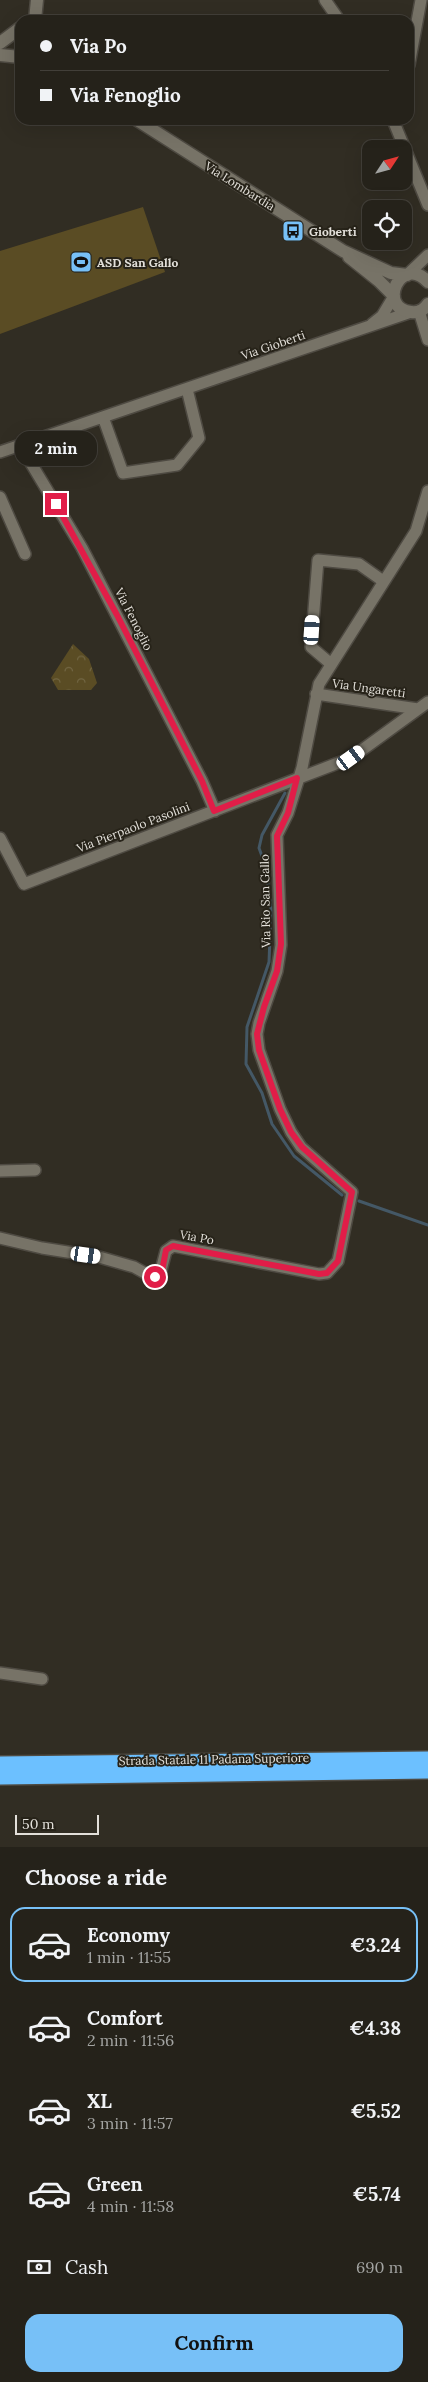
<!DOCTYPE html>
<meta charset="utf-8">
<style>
body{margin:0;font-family:Lora,serif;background:#312f27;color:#f1f3f6;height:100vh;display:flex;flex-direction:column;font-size:19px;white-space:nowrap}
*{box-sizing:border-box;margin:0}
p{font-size:16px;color:#a3a4a2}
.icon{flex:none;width:28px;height:28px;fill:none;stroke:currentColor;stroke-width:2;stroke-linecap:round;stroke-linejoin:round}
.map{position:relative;height:1847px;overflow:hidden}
.details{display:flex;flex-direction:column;background:#25221a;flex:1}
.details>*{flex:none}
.top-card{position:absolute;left:15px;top:15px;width:399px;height:110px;border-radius:15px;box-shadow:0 5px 20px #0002,0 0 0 1px #423f39;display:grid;align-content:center;height:110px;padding:0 25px;background:#25221a}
.needle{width:32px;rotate:54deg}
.buttons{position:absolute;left:362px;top:140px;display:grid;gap:10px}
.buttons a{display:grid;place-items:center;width:50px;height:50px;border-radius:10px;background:#25221a;box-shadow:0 5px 20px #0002,0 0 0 1px #423f39;font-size:25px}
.scale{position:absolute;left:15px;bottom:12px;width:84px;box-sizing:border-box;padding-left:5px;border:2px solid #e3e0da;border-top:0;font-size:14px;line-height:18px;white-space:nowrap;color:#e3e0da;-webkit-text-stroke:4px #272319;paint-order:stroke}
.end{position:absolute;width:22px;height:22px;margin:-11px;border:6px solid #e11d48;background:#fff;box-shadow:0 0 0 2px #fff}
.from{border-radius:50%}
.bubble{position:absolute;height:35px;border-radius:15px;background:#25221a;box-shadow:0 5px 20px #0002,0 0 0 1px #423f39;font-size:16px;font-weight:800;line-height:35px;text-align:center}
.car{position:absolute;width:15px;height:30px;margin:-15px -8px;border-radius:6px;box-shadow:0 0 4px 1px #0007;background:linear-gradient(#fff 24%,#345 0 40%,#fff 0 76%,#345 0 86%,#fff 0)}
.top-card b{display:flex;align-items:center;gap:18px;height:48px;font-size:19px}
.top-card b+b{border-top:1px solid #423f39}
.top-card i{width:12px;height:12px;background:#f1f3f6}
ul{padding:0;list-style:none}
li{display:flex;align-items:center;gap:15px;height:75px;margin:0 10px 8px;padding:0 15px;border:2px solid transparent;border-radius:15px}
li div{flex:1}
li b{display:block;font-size:19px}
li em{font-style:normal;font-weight:800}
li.active{border-color:#77c0f7}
li>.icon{width:45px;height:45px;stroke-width:1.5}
h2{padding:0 25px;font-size:22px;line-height:60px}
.pay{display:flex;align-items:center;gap:12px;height:55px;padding:0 25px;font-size:19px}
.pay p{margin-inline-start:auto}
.cta{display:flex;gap:10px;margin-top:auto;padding:10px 25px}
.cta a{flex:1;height:58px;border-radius:15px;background:#77c0f7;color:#111;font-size:20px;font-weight:800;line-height:58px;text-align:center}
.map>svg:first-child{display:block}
</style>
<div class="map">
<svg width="428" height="1847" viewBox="0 0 428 1847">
<defs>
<pattern id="park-crowns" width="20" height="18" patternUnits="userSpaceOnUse" patternTransform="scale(1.25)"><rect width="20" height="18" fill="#5a4c24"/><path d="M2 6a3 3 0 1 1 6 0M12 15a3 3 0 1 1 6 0" fill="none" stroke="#726643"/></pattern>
</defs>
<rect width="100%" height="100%" fill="#312d23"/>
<path fill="url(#park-crowns)" d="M73 644 89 659 97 683 91 690H58L51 678Z"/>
<path fill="#5a4c24" d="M143 207 165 272 0 334V251Z"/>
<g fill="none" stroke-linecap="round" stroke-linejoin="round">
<path stroke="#445866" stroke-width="3" d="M285 793 262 835 259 848 266 867 271 910 269 962 247 1027 246 1064 262 1093 272 1124 294 1156 342 1195
M359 1201 428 1225"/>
<g stroke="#4e4a42" stroke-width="14">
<path id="street" d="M325 0 339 20
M409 65 421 0
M393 120 428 205
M407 275 428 255
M419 311 428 340
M372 324 382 316 394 296
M103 417 123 473 177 465 199 438 187 389
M20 445 82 548 202 781 215 811
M0 452 411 312
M0 497 25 554
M331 664 311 647 318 560 359 564 383 581
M316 694 418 709
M0 838 24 884 351 758 428 702
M0 1171 35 1170
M0 1238 42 1248 99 1257 134 1267 152 1277 160 1274 166 1251 173 1246 319 1274 327 1273 338 1261 352 1192 301 1147 291 1132 280 1109 259 1050 257 1034 259 1023 277 971 281 945 277 835 288 813 302 768 319 684 416 531 428 491
M0 1673 42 1679"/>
</g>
<g stroke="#4e4a42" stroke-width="15">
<path id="secondary" d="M35 20 37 0
M0 43 20 28
M0 55 20 57
M137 120 343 251 391 273 407 275
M349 257 379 281 394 296
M428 282C401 253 376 308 411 312 418 313 424 310 428 304"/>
</g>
<g stroke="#4e4a42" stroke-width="18">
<path id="highway" d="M0 1764 428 1759
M0 1777 428 1771"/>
</g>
<use href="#street" stroke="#777367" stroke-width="11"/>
<use href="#secondary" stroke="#777367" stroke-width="12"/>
<use href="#highway" stroke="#6cc0ff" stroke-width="15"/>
</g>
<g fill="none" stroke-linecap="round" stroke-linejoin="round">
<path stroke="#e11d48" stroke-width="6" d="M56 504 117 615 202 781 214 811 297 778 288 813 277 836 281 944 277 971 264 1007 257 1034 259 1050 280 1109 291 1132 302 1147 352 1192 338 1261 327 1273 319 1274 173 1246 166 1250 162 1271 155 1277"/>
</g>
<defs>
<g id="bus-square" transform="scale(1.125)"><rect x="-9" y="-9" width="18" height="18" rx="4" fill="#77c0f7" stroke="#272319"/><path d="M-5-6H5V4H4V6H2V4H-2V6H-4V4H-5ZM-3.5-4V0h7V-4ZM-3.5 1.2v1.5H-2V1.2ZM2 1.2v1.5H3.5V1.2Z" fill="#111"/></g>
<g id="stadium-square" transform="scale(1.125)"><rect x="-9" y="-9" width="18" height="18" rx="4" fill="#77c0f7" stroke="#272319"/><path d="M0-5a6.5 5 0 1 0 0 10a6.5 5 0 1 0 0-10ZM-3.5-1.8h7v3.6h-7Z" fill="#111"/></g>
</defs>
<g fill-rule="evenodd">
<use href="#bus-square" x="293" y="231"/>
<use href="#stadium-square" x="81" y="262"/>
</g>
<g text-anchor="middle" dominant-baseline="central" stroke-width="4" stroke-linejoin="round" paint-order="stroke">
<g font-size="12" fill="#e3e0da" stroke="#272319">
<text transform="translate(240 186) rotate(32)">Via Lombardia</text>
<text transform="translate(273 345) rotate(-19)">Via Gioberti</text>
<text transform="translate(134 619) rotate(63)">Via Fenoglio</text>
<text transform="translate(369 688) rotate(8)">Via Ungaretti</text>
<text transform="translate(133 827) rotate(-21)">Via Pierpaolo Pasolini</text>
<text transform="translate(265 901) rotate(-91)">Via Rio San Gallo</text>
<text transform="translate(197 1237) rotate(10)">Via Po</text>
<text transform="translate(214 1759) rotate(-1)">Strada Statale 11 Padana Superiore</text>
</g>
<g font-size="12" font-weight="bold" fill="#e3e0da" stroke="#272319" text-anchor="start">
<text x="309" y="231">Gioberti</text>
<text x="97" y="262">ASD San Gallo</text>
</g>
</g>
</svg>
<div class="buttons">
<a><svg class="needle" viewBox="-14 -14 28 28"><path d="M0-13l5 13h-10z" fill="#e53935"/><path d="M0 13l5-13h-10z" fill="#a3a4a2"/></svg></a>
<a><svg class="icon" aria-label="locate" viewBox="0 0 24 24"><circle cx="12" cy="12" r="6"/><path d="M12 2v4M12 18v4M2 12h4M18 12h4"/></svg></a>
</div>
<div class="scale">50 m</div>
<i class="end from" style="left:155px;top:1277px"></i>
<i class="end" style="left:56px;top:504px"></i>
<div class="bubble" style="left:15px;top:431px;width:82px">2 min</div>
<i class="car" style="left:312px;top:630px;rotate:4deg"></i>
<i class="car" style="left:351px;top:758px;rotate:54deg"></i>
<i class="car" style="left:86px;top:1255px;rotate:98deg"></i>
<div class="top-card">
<b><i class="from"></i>Via Po</b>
<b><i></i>Via Fenoglio</b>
</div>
</div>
<section class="details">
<h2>Choose a ride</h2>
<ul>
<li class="active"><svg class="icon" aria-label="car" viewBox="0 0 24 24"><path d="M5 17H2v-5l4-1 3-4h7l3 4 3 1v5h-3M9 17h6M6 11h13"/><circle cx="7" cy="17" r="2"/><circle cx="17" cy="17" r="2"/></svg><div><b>Economy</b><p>1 min · 11:55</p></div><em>€3.24</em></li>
<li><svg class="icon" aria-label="car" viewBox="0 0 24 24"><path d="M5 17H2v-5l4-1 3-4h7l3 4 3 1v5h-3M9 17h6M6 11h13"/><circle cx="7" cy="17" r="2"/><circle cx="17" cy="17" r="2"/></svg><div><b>Comfort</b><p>2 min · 11:56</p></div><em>€4.38</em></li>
<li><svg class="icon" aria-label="car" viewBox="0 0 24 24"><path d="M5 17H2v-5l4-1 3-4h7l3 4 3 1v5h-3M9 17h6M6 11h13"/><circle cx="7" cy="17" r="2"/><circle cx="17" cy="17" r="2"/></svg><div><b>XL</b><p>3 min · 11:57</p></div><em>€5.52</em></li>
<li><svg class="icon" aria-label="car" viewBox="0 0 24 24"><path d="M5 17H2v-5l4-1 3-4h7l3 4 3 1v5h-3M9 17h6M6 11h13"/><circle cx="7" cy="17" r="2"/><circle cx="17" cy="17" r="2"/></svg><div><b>Green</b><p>4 min · 11:58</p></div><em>€5.74</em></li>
</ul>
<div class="pay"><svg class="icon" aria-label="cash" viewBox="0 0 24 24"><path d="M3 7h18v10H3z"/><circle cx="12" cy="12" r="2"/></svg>Cash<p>690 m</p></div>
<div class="cta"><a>Confirm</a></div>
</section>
